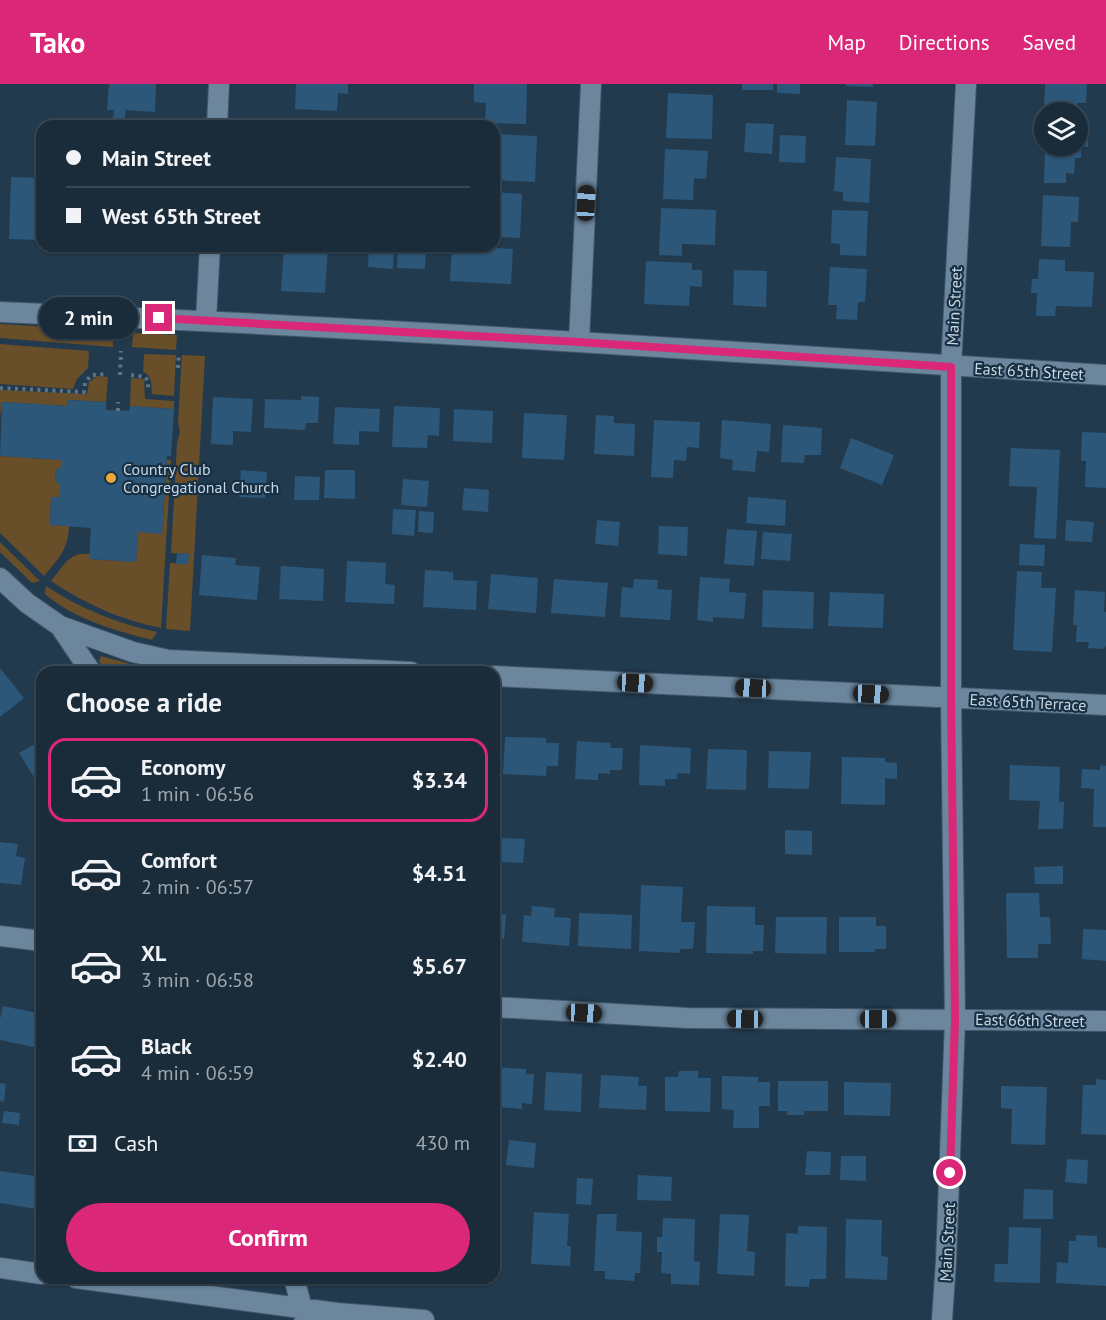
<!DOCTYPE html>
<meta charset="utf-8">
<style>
body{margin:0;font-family:"PT Sans",sans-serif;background:#273845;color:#f1f3f6;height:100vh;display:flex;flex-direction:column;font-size:22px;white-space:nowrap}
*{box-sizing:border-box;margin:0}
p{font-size:20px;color:#9fa7af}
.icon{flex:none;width:33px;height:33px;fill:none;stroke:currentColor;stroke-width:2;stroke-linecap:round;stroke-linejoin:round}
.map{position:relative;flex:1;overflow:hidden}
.details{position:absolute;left:36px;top:582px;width:464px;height:618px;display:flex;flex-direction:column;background:#1a2c3a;border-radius:18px;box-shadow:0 2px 4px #0004,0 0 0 2px #384854}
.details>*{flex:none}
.top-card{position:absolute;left:36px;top:36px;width:464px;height:132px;border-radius:18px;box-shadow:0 2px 4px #0004,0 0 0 2px #384854;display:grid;align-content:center;height:132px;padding:0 30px;background:#1a2c3a}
.tools{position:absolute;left:1034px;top:18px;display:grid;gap:12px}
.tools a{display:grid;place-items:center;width:54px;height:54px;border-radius:50%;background:#1a2c3a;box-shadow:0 2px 4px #0004,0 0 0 2px #384854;font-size:30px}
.end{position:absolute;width:27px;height:27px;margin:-14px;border:8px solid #db2777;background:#fff;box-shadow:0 0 0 3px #fff}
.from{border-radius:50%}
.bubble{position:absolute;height:42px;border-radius:21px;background:#1a2c3a;box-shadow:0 2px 4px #0004,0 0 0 2px #384854;font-size:20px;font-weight:700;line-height:42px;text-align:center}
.car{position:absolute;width:18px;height:36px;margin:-18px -9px;border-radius:8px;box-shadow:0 0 4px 2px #0007;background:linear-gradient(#222 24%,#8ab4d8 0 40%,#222 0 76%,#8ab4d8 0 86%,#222 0)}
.top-card b{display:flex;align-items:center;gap:21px;height:57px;font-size:22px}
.top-card b+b{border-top:2px solid #384854}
.top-card i{width:15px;height:15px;background:#f1f3f6}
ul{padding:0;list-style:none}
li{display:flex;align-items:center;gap:18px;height:84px;margin:0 12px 9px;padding:0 18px;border:3px solid transparent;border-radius:18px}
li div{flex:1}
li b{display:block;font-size:22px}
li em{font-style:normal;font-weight:700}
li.active{border-color:#db2777}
li>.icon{width:54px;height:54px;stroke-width:1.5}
h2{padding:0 30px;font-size:27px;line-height:72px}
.pay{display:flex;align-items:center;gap:15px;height:66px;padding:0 30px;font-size:22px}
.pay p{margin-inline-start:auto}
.cta{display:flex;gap:12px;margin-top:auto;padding:12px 30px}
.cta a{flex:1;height:69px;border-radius:36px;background:#db2777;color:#fff;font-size:24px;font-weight:700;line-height:69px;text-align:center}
header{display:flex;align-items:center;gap:36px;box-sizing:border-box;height:84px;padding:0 30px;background:#db2777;color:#fff}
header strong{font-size:28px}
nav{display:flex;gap:33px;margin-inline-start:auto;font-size:21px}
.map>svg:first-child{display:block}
</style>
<header>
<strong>Tako</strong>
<nav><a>Map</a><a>Directions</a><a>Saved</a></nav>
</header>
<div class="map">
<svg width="1106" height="1236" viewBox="0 0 1106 1236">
<rect width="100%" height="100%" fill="#223a4e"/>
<path fill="#684e29" d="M0 240 113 247V263L0 254Z
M133 249 177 251 176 266 132 263Z
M0 260 89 267 88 284 77 295 73 305 0 300Z
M144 270 176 271 174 312 152 310C151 301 153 292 143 288Z
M182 271 205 272 190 547 166 545 170 479 188 480 189 470 171 469 177 359 180 348 178 339Z
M97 292 108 293 106 318 68 316 67 322 2 318 0 334V306L87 310 89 298Z
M131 294 144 295 145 315 174 317V325L130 322Z
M0 372 62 376V383L57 385C54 392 55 396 60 401V413H51L50 441 69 442C68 466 59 474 44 492L0 449Z
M167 376H171L161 544C121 536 85 520 51 497 64 482 68 468 90 470V475L136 478 138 448 162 449Z
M0 458 40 497 32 499 0 468Z
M46 502C81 525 116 539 157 548L152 556C116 547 74 535 45 510Z
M101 572 138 582 139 588H106L99 577Z"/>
<path fill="#2d5779" d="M109 0H156L155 28 126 26 125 34H113L114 26H107Z
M296 0H348V10L338 9 337 27 295 25Z
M474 0H527L526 40 485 39 486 19 474 18Z
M742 0H773V6H742Z
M777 0H800V10L777 9Z
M846 0H873V3L846 2Z
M1045 0H1087L1086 19H1077V28H1044Z
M668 9 713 11 712 55 666 54Z
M847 16 877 18 875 62 845 61Z
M746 39 774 40 772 70 744 68Z
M494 50 537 52 535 98 494 96Z
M780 51 806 52 805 79 779 78Z
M1077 51 1088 52V63L1081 62V74H1075L1074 90 1066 89V99H1044L1045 62H1077Z
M665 65 708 67 706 95 694 94 693 116 663 115Z
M836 73 871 75 869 119 843 117V108L834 107Z
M11 93 41 94 40 127H42V140H38V156L9 155Z
M494 108 522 110 520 154 494 153Z
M1043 111 1079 113 1078 138H1071L1070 163 1041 162Z
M661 124 716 126 715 161 682 160V172L659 171Z
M832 126 868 127 866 172 840 171V160L831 159Z
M284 162H328L325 209 281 207Z
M369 162H394L393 185 368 183Z
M398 162H426L425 185 397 184Z
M452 162 513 165 511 200 450 197Z
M1039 175 1065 176V187L1094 188 1092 223 1056 222 1055 232H1036L1037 209H1031L1032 195H1038Z
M646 177 692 179V186H702V203L690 202 689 222 644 220Z
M830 183 867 185 865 218H858L857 236 836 235 837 221H828Z
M734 186 767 187 766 223 733 221Z
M301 312 319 313 318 339H306L305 346 264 344 265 315 301 316Z
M213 313 253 315 251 348 233 347V361L211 360Z
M68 316 106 318V326L129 327 130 322 174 325 171 372H167L162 450 138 448 136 478 89 475 91 444 50 441 51 413H60V401L56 397 55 391 57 385 62 383V376L0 372 2 318 67 322Z
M394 322 440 324 439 352 428 351 427 364 392 363Z
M335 323 380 325 379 348 359 347V361L333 360Z
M454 325 493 327 492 359 453 357Z
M524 329 567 331 564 376 522 374Z
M596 331 614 332V339L635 340 634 372 594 370Z
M654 336 700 338 699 364 687 363 686 377 674 376 673 394 651 393Z
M722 336 771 340 769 368 757 367 755 388 732 386 733 376 720 374Z
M783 341 822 344 821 371H805L804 379 781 378Z
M1082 348 1106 349V404L1085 403 1086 377H1081Z
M851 354 894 371 882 401 840 384Z
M1011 364 1060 366 1056 455 1034 454 1037 403 1009 402Z
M241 386 267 388 265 414 239 413Z
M325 386H355V415L324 414Z
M295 392 320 393 319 416H294Z
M403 395 429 397 427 423 401 421Z
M464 404 489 406 488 428 462 426Z
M748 413 786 416 785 442 746 439Z
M393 425 416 426 414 452 392 450Z
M419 427 434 428 433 449 418 448Z
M597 436 620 438 618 462 595 460Z
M1066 436 1094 438 1092 458 1065 457Z
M659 442 688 443 687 472 658 470Z
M727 445 757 447 754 482 724 480Z
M763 448 792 450 790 477 761 475Z
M1020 460 1045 461 1044 482 1019 481Z
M177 469 189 470 188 480H176Z
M202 471 236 474 235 481 260 483 257 516 199 511Z
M347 477 386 479 385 500 395 501 394 520 345 518Z
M281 482 324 485 323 517 279 515Z
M425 486 453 488V496L477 497 476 526 423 523Z
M1017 487 1042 488 1041 504H1056L1052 568 1013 566Z
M491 490 538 494 536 529 488 525Z
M700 493 730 495 729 508 746 509 744 535 713 533V538L697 536Z
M554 495 608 499 605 533 551 529Z
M634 495 658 496 657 505 672 506 670 536 620 533 622 503 633 504Z
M763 506 814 508 813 545 762 543Z
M1075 506 1105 508 1104 528H1106V561L1104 565 1088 564 1089 558H1076L1077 541H1073Z
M830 508 884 510 883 544 828 542Z
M0 584 24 614 0 633Z
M505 653 546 654V659H559L558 682H547L546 692 503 690Z
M42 656V706L19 669Z
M577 657 611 659 610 664H623L622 686H610V690L598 689V696L575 695Z
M640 661 691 664 690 690 677 689V695H665V702L639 701Z
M708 665 747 666 746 706 706 705Z
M769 667 811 668 809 705 768 704Z
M842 673 885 674V678L897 679V695L885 694V721L841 720Z
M1010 681 1060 683 1059 718H1064L1063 745H1038L1040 717 1009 716Z
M1100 681 1106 682V743H1093L1094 705 1081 704 1082 685 1100 686Z
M494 731H499L498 753H494Z
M785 746 812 747V771L785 770Z
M502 754 525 755 523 779 501 778Z
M0 758 18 760 16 772 25 774 21 801 0 799Z
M1063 782V800H1035L1034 783Z
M641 801 683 803 681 838H695L693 865H680V869L639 867Z
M1006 809H1039L1040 833H1050L1051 860H1038V874H1007Z
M532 822 555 824 554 833 571 834 569 862 522 858 524 831 531 832Z
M707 822 755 823V841H764L763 867H753V870L706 869Z
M494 829 506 831 504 855 496 854 495 859Z
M579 829 632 831 631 865 578 862Z
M776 833H827L826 870 775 869Z
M839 833H876V842H886V865H875V868H839Z
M1083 845 1106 846V877L1082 875Z
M3 922 42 930 38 964 0 956V935Z
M494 983 526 985V990H534L532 1020 522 1019V1025L498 1023V1031H494Z
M679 987H698V994H711L710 1028 665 1027V993H678Z
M546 988 582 990 581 1028 544 1026Z
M601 991 639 993 638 1002H647L646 1026 599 1024Z
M722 992 758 993V998H770V1022H759V1044H733L734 1026 722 1025Z
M1096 995 1106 996V1051L1081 1050 1083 1001H1096Z
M778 997H828V1027H804V1031H787V1027H778Z
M844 998 891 999 890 1032 844 1031Z
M0 999 6 1000 4 1018 0 1017Z
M1001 1002 1047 1003 1045 1061 1011 1060 1012 1025 1001 1024Z
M4 1027 20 1029 19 1041 2 1039Z
M509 1056 536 1059 534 1084 506 1081Z
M807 1067 831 1068 830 1091H805Z
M841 1072H866V1097L840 1096Z
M1067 1075 1088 1076 1087 1100 1065 1098Z
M0 1087 42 1093V1126L0 1119Z
M638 1091 672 1093 671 1117 637 1116Z
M577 1094 593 1095 591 1121 576 1120Z
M1024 1105 1053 1106V1135H1023Z
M534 1128 569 1130 567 1162H571L570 1182 531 1180Z
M597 1130H617L616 1147 642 1148 640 1189H635L634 1197 605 1195V1187H594Z
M720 1130 749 1131 747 1167 755 1168 754 1192 717 1190Z
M663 1134 695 1135 694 1177 700 1178 699 1201 671 1200V1190L661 1189 662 1168H657V1153H662Z
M846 1135 882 1136 881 1172 888 1173 887 1196 845 1194Z
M798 1142 827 1143 826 1195H810L809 1203 785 1202 786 1149 798 1150Z
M1009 1143 1041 1144 1040 1199 994 1198 995 1180H1008Z
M494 1146H500L499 1175 494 1174Z
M1076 1151 1097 1152V1163L1106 1164V1202L1056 1199 1057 1178 1068 1179 1069 1157H1076Z"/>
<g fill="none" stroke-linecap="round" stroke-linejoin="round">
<g stroke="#425868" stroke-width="22">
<path id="street" d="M217 42 219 0
M0 228C193 236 386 246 578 258 754 268 930 281 1106 291
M206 236 210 162
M579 258 591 0
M0 494 27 519 60 542 91 588
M60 542 133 568 168 576 411 588
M494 592 1106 621
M0 852 42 857
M494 923 687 934 1106 937
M0 1184 42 1190
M76 1194 337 1229 424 1236
M294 1194 304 1232
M942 1236 946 1177 955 936 951 614V283L966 0"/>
</g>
<path stroke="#5e7384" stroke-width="4" stroke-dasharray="3 4.5" stroke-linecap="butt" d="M178 284 179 269
M120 291 121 267
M131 291 145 293 148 297V305
M0 304 84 308 85 299 91 291 108 290
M118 327V318"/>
<use href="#street" stroke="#6b869d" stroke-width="20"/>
</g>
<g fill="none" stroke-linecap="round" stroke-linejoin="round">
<path stroke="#db2777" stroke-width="8" d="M159 234 579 258 951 283V614L955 936 950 1089"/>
</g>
<circle fill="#eda83b" stroke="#183043" stroke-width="2" cx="111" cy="394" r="6"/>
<g text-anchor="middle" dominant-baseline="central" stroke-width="4.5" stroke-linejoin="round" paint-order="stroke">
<g font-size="16" fill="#c8d7e3" stroke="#183043">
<text transform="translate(954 222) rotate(-87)">Main Street</text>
<text transform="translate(1029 287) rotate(3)">East 65th Street</text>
<text transform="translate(1028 618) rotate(3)">East 65th Terrace</text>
<text transform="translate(1030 936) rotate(1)">East 66th Street</text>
<text transform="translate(947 1158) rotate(-87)">Main Street</text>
</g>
<g font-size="16" fill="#c8d7e3" stroke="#183043" text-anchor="start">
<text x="123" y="385">Country Club<tspan x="123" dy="18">Congregational Church</tspan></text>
</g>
</g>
</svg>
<div class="tools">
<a><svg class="icon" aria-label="layers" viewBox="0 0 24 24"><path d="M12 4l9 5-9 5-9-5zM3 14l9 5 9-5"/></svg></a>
</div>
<i class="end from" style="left:950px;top:1089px"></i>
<i class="end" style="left:159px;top:234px"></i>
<div class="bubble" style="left:39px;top:213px;width:99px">2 min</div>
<i class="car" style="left:586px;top:119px;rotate:3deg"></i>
<i class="car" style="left:635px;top:599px;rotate:93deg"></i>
<i class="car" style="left:753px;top:604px;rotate:273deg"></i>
<i class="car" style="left:871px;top:610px;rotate:93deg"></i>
<i class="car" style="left:584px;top:929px;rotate:93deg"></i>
<i class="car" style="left:745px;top:935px;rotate:271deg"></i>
<i class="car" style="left:878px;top:935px;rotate:90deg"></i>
<div class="top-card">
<b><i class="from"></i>Main Street</b>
<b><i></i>West 65th Street</b>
</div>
<section class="details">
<h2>Choose a ride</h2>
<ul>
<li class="active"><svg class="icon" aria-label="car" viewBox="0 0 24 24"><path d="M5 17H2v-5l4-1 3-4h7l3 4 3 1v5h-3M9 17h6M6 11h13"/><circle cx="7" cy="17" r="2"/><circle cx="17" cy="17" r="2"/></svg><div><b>Economy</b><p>1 min · 06:56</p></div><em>$3.34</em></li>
<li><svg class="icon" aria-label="car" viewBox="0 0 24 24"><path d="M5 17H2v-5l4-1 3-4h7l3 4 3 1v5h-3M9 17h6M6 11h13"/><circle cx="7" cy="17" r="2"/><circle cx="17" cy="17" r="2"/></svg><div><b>Comfort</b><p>2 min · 06:57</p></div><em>$4.51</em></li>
<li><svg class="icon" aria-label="car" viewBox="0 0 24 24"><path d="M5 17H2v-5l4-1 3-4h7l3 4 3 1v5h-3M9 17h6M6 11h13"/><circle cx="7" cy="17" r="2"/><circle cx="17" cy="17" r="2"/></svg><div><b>XL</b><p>3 min · 06:58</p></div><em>$5.67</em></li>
<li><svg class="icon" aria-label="car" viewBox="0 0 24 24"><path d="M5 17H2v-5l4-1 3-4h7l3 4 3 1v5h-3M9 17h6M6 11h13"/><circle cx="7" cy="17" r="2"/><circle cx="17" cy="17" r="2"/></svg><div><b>Black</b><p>4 min · 06:59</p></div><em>$2.40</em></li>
</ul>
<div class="pay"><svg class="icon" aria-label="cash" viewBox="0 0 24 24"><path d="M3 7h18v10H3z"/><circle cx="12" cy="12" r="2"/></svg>Cash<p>430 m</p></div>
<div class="cta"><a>Confirm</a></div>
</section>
</div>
